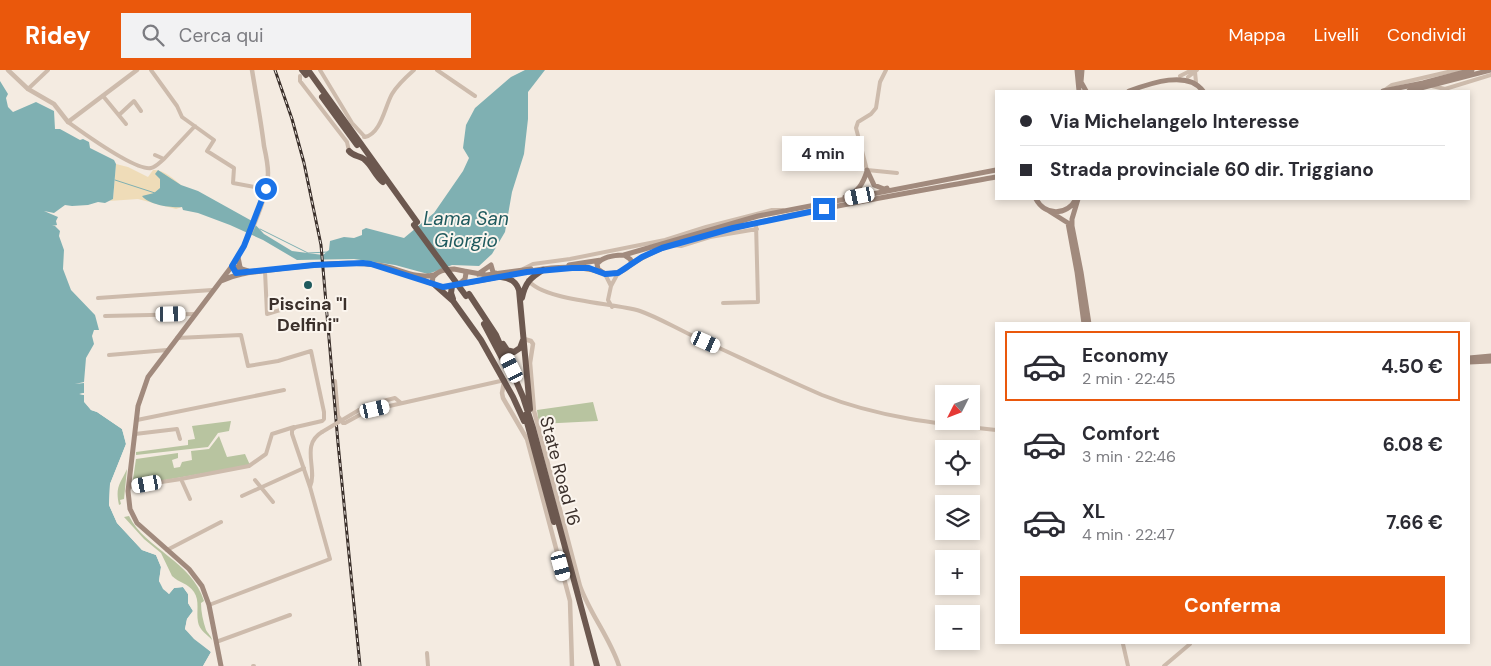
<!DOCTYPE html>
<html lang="it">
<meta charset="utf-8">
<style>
body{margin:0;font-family:"DM Sans",sans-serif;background:#f2f2f3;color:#2b2b33;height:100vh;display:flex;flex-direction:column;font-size:19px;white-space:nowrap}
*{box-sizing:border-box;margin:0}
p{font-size:16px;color:#7c7c81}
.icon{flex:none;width:28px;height:28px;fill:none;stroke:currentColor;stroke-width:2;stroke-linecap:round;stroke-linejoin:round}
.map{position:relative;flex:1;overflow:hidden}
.drawer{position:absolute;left:995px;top:252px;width:475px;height:322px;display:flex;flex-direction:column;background:#fff;border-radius:0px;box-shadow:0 2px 8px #0003}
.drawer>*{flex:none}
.guide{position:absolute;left:995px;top:20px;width:475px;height:110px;border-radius:0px;box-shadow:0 2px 8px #0003;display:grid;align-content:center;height:110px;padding:0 25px;background:#fff}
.needle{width:32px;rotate:228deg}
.tools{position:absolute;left:935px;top:315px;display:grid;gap:10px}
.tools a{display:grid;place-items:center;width:45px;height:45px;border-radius:0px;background:#fff;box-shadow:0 2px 8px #0003;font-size:25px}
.end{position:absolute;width:22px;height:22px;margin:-11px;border:6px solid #1a73e8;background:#fff;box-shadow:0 0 0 2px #fff}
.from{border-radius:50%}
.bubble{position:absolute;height:35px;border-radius:0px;background:#fff;box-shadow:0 2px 8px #0003;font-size:16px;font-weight:700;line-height:35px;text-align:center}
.car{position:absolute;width:15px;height:30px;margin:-15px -8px;border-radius:6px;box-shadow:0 0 4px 1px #0007;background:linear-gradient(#fff 24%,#345 0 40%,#fff 0 76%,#345 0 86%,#fff 0)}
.guide b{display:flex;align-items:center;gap:18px;height:48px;font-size:19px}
.guide b+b{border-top:1px solid #e1e1e2}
.guide i{width:12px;height:12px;background:#2b2b33}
ul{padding:9px 0 0;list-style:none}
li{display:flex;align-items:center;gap:15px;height:70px;margin:0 10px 8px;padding:0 15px;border:2px solid transparent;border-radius:0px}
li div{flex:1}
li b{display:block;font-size:19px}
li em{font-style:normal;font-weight:700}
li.selected{border-color:#ea580c}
li>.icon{width:45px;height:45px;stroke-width:1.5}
.primary-button{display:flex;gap:10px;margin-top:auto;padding:10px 25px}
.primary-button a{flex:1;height:58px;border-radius:0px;background:#ea580c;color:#fff;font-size:20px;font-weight:700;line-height:58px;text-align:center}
header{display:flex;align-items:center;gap:30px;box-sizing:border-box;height:70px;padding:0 25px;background:#ea580c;color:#fff}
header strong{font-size:24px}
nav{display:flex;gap:28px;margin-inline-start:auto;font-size:18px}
.search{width:350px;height:45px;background:#f2f2f3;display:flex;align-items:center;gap:12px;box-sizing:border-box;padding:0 18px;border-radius:0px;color:#7c7c81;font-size:19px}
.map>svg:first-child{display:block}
</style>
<header>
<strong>Ridey</strong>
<div class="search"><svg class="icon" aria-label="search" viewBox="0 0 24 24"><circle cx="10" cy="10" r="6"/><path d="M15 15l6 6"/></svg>Cerca qui</div>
<nav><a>Mappa</a><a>Livelli</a><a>Condividi</a></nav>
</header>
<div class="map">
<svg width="1491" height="596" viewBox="0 0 1491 596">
<rect width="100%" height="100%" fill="#f4ebe1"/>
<path fill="#b8c4a0" d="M593 332 598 351 539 354 537 340Z
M231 351 229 361 218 363 208 377 136 385V382L188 375V370L195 369 192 356Z
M219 366 227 387 245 384 250 395 132 416 136 389 178 383V388L172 390 174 398 180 397 182 392 192 390 191 381 209 379Z
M127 399 124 429 120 430 121 434 119 435C115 417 120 414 127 399Z
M129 446C145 479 192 491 204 531L201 533C201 542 203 551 206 560 208 564 211 565 212 570 208 565 199 560 198 552 196 542 200 531 194 522 188 513 179 513 172 506L161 483 144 469 124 447Z"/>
<path fill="#efdcb8" d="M116 94 128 97 148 107 153 100C163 99 174 109 182 116V137L176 139 138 129 109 131 113 129Z"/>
<path fill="#7fb0b2" d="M525 0H545L528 22V49L524 84 512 122 505 162 492 184 479 196 452 195 428 204 395 195 354 189 297 190 263 170 230 155 198 143 183 140 182 137C171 138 149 135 142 126L154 123 160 118V109L155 104 158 100 181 115 198 121 252 151 264 164 292 181 323 185 329 180 330 171 344 167 354 168 362 165V160L366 158 404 168 434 143 463 101 469 88 463 78 466 55 475 38 511 7Z
M0 11 8 24 6 28 8 37 13 42 36 32 54 41 55 59H60L80 70 83 69 89 72 90 78 114 90 116 94 113 129 105 133 98 132 88 135 72 136 65 135 54 143 44 141 58 147 56 151 57 155 52 156H55L60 161 59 166 64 180 63 199 71 220 95 245 99 260H94L92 266 94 274 86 288 84 312 75 314 84 313V323L80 324 84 325V332L91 340 97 342 122 359 126 374 110 414 109 435 117 453 142 480 156 485 161 497 159 511 169 524 174 518 183 517 188 524V533L193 541 187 549 185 559 211 582 203 596H0Z"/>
<path fill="#f4ebe1" d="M84 318H87L86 331 92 338 98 340 124 357 127 365 128 374 113 415 111 434 119 451 143 478 158 484 163 497 162 511 165 517 169 520 173 516 183 515 191 522V533L195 541 189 550 188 558 213 582 206 596H203L211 582 194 569 185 559 187 549 193 541 188 533V524L183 517 174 518 169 524 163 519 159 511 161 497 156 485 142 480 117 453 109 435 110 414 126 374 124 366 122 359 97 342 91 340 84 331V325L79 324 84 323Z"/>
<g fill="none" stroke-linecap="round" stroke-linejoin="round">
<path stroke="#7fb0b2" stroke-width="1" d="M115 110 155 123
M260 159 308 183 328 182"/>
<path stroke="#cdbbac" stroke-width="4" d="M151 0 177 36 182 47 214 70 207 81 234 98 233 113 266 119
M320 0 352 53 365 67H364
M437 0 475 26
M886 0 880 12 876 38 871 44 858 52 856 58 867 100 897 103
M1195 2 1196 12
M300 6V11L347 72 349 81
M1180 6 1192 0
M1188 7 1197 0
M1432 16 1445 19 1491 5
M28 19 48 0
M1385 20 1392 15 1452 1 1462 2
M103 26 126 54
M119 45 134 31 141 41
M68 52C82 62 135 101 151 98 156 97 160 92 164 89
M365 67C381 64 385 36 392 24 398 14 406 7 414 0
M155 85 164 89 195 56
M672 175 681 176 710 167 757 159
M523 199 533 194 570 189 665 170 706 157 772 140H783
M265 201 267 244 300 234
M605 204 611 216 608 230 612 237
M528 210C543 231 615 233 640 241 657 247 674 257 691 265 735 285 778 306 822 325 877 347 938 354 996 360
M611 216 618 203
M98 228 212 220
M723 233 758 232 756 153
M105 246 195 244
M177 268 241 265 248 296 278 291 311 281 324 342V349L322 351 296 357 292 360V364L310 417 330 489 209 535
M109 285 167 280
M335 311 338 346 343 353H345L367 341 505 310
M359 340 383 331 395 328 401 333
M137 350 284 320
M135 364 177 359 180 369
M181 409 249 396 266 384 272 364 294 357
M255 410 273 432
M129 417 181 409 190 429
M310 417C318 399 300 375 322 362
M242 426 304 398
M167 480 221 452
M216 572 290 545
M1123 574 1128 596
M427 583 428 596
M253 596H254
M1164 596 1190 574"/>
<path stroke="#cdbbac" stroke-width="4.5" d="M8 0 28 19 54 34 68 52 137 0
M232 196C246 175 268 129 268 103 268 94 266 85 264 76 261 51 256 25 252 0
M524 269 531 271 533 274 530 293 534 341 580 516C590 544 610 568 619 596
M504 312 502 323 503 328 527 369 570 531 572 596"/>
<path stroke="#a18a7d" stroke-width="5" d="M1077 0 1079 21
M1082 0 1081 12 1086 21
M1129 21C1151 13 1188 0 1203 21
M1383 21 1423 13 1472 0
M1409 21 1491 0
M867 100 874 115 884 119 887 118
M845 127C858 122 863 114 867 101
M1036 129C1045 146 1067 146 1076 129
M1078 129 1072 149V156L1081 202 1089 254
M1049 141 1068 153 1077 202 1084 254
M624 185 758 146 996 100
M624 185 630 189 632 192C626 202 616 204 605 204L598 199 597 194C603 186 614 185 624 185Z
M238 187 240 197 242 200
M569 195 601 190
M232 196 248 201
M629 196C665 170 722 161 765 151 842 134 919 121 996 107
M454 199 464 201 466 203 465 209C457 217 441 220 432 213L433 207C438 200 446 199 454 199Z
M464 201 486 205 531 199
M478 204 491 195 493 202 496 203
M415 207 433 214
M221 211C239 202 258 202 278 199 311 195 344 191 378 195 396 197 416 210 434 205
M459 214C503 209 556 188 600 202
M1469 288 1491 286
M1469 292 1491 291
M221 596 209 535 202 516 189 499 137 453 130 439 128 421 138 336 148 307 232 196"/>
<path stroke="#6c584f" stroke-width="6" d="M308 0 417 152
M322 27 357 75
M349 81C354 87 359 85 364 89 372 95 375 106 383 112
M501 207C510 208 516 211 519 220L530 339
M435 215 453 231 481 270 513 327 524 351
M452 216 451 223 453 229
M469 224 496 265 523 327 533 358 597 596
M522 228C525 213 530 208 543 200
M484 254 503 290
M503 274 507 280 514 282 520 278 523 270
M525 345 554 452"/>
<g stroke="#3b302b" stroke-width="3">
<path id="rail" d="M275 0 292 49 304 93 321 175 338 373 360 596"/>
</g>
<use href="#rail" stroke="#fbf5ee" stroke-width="1" stroke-dasharray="4" stroke-linecap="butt"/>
<path stroke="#cdbbac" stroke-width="4" d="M322 362 359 340"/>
<path stroke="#6c584f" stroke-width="6" d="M302 0 306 5
M414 155 466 226"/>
</g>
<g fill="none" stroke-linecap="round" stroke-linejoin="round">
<path stroke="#1a73e8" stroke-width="6" d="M266 119 244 176 232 196 236 203 314 195 363 193 371 194 443 217 527 202 572 198H589L605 204 618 203 642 187 662 178 733 158 824 139"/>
</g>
<circle fill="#1f5a5e" stroke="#fbf5ee" stroke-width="2" cx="308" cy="215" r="5"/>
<g text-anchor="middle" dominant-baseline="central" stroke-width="4" stroke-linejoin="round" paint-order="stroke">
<g font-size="18" font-weight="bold" fill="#3b302b" stroke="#fbf5ee">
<text x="308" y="234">Piscina "I<tspan x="308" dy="21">Delfini"</tspan></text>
</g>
<g font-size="18" fill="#3b302b" stroke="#fbf5ee">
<text transform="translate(560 401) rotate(75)">State Road 16</text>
</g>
<g font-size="19" font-style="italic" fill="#1f5a5e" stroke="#fbf5ee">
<text x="466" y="148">Lama San<tspan x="466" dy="22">Giorgio</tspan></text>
</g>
</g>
</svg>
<div class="tools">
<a><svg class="needle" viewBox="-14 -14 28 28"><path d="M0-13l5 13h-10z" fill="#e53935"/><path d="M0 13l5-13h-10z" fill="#7c7c81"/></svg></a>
<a><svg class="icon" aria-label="locate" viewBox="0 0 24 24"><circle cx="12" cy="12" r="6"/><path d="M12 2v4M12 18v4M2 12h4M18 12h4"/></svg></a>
<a><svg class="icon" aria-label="layers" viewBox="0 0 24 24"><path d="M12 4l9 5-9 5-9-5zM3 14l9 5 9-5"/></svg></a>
<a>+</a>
<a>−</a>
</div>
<i class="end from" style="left:266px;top:119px"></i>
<i class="end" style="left:824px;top:139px"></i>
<div class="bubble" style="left:782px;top:66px;width:82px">4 min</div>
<i class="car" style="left:860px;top:126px;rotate:259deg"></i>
<i class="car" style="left:171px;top:244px;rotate:89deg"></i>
<i class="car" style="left:706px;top:272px;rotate:114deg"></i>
<i class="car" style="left:512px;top:298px;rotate:334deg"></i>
<i class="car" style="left:375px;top:339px;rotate:77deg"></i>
<i class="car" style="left:147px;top:414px;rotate:260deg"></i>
<i class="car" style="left:561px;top:496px;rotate:165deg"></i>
<div class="guide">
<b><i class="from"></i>Via Michelangelo Interesse</b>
<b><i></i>Strada provinciale 60 dir. Triggiano</b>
</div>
<section class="drawer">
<ul>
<li class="selected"><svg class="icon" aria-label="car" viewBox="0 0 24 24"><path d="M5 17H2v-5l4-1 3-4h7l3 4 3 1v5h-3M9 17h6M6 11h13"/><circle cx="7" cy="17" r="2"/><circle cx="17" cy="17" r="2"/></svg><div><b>Economy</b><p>2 min · 22:45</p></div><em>4.50 €</em></li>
<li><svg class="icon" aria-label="car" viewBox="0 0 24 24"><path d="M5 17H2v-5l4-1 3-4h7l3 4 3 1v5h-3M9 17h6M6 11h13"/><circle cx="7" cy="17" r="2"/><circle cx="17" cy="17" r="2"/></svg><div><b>Comfort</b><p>3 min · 22:46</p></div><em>6.08 €</em></li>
<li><svg class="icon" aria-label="car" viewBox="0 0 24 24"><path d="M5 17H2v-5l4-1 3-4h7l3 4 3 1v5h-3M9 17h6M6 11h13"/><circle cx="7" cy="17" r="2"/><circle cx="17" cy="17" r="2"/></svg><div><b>XL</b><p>4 min · 22:47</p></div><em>7.66 €</em></li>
</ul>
<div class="primary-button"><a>Conferma</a></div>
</section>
</div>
